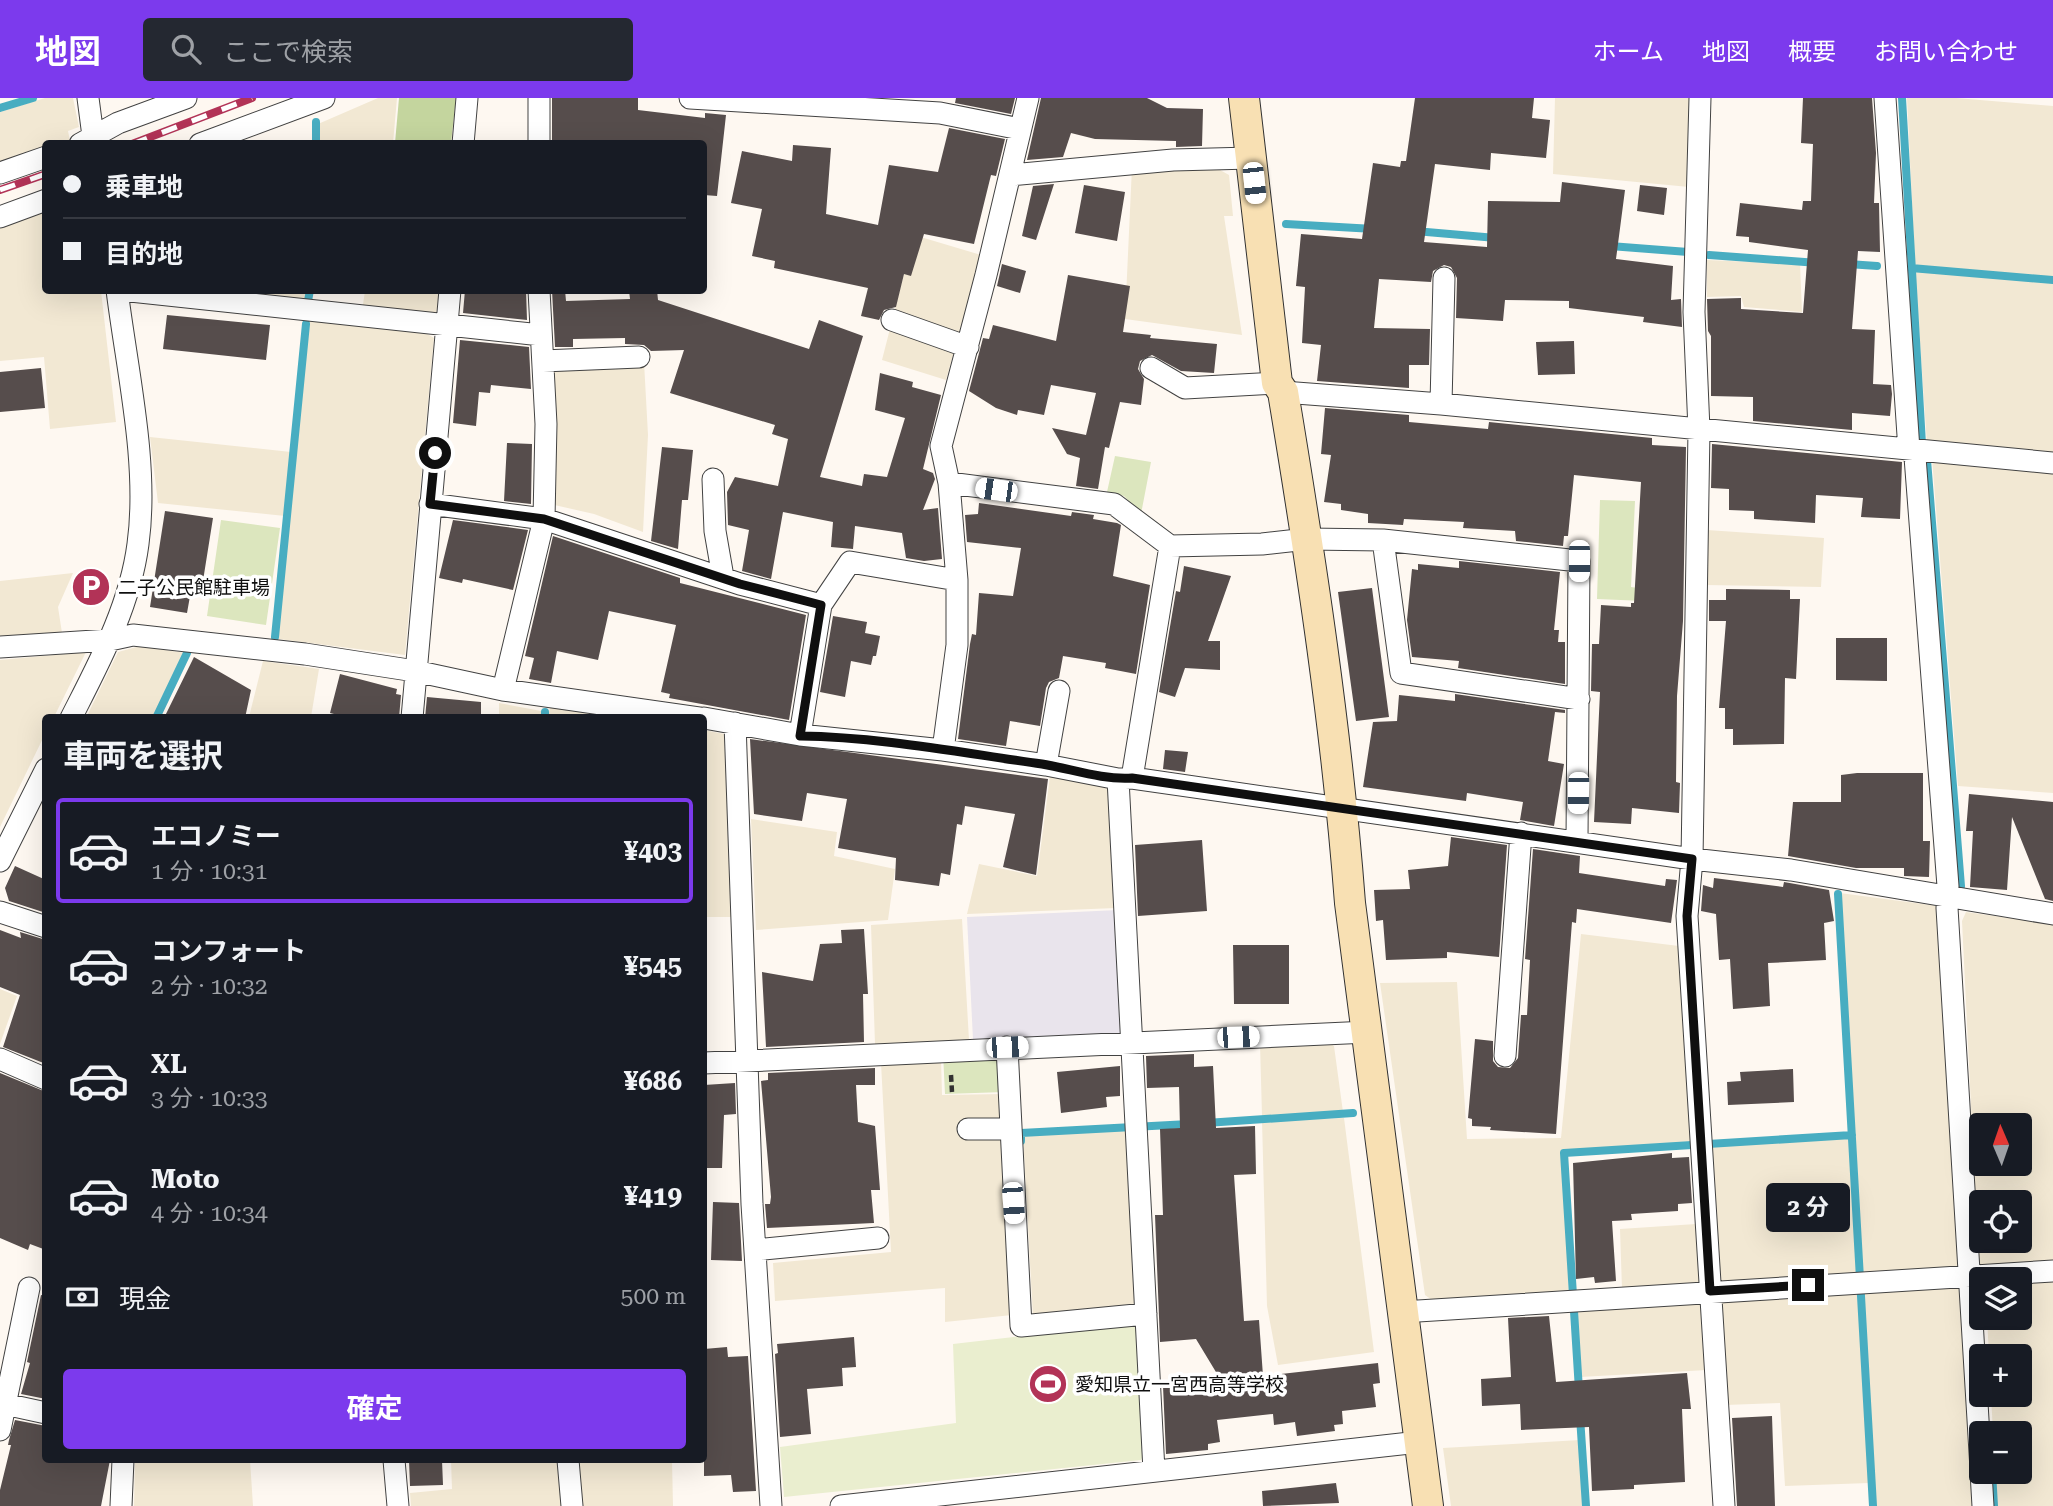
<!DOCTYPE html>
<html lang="ja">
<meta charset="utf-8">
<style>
body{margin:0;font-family:"Roboto Serif","Noto Sans JP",serif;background:#242831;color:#f1f3f6;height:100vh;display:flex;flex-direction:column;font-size:26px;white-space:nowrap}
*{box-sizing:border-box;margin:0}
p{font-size:23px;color:#9ea1a6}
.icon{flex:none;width:38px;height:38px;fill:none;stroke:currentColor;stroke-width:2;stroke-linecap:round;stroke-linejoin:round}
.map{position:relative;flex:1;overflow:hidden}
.side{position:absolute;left:42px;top:616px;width:665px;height:749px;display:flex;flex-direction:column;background:#171b24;border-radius:7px;box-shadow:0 7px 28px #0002}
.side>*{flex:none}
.top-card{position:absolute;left:42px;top:42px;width:665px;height:154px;border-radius:7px;box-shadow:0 7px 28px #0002;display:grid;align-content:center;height:154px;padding:0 21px;background:#171b24}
.needle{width:46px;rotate:358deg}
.fabs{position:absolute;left:1969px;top:1015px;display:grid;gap:14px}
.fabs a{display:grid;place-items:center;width:63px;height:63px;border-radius:7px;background:#171b24;box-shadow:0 7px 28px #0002;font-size:35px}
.end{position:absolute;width:32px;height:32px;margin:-16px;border:9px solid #0f0f0f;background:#fff;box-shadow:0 0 0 4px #fff}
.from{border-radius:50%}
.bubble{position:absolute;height:49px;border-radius:7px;background:#171b24;box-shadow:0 7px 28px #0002;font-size:23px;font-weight:700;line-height:49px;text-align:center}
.car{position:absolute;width:21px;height:42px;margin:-21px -10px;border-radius:9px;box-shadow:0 0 5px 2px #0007;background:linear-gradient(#fff 24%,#345 0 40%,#fff 0 76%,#345 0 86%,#fff 0)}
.top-card b{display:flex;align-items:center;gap:24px;height:66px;font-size:26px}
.top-card b+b{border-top:2px solid #363941}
.top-card i{width:18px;height:18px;background:#f1f3f6}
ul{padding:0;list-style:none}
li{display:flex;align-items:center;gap:21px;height:105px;margin:0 14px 10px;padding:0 7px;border:4px solid transparent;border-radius:7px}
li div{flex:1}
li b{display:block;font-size:26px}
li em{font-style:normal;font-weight:700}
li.active{border-color:#7c3aed}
li>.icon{width:63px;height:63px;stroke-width:1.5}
h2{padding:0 21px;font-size:32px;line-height:84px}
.pay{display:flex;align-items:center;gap:18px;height:77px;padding:0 21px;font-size:26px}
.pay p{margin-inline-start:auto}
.cta{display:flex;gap:14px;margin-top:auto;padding:14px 21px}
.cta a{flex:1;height:80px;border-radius:7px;background:#7c3aed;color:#fff;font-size:28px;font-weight:700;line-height:80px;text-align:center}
header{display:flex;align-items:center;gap:42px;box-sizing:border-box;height:98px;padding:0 35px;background:#7c3aed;color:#fff}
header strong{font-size:33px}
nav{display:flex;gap:38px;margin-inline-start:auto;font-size:24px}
.search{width:490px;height:63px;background:#242831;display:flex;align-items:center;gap:18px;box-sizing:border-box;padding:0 24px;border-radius:7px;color:#9ea1a6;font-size:26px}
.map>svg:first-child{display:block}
</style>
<header>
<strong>地図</strong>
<div class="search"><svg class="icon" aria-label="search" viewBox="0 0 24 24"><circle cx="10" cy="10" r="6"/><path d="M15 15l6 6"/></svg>ここで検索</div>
<nav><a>ホーム</a><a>地図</a><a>概要</a><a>お問い合わせ</a></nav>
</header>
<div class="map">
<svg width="2053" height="1408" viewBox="0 0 2053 1408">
<rect width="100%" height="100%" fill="#fef8f1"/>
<path fill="#e9e4ec" d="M1118 812 1127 937 973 942 967 819Z"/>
<path fill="#f2e8d3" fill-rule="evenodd" d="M45 0H73L79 29 68 33 70 43 46 46 45 52 0 68V14Z
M378 0H397L393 45H319L318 26Z
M1555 0H1690L1689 89 1553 76Z
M1907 0H1956L2053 8V180L1915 168Z
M1132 69 1220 72 1229 77 1233 118H1224L1242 237 1125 221Z
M45 111 46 192 101 193 116 324 50 331 44 259 0 263V129Z
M914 137 981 157 946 282 882 262Z
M1707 162 1800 166 1802 214 1744 209 1741 198 1707 199Z
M1915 173 2053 185V355L1927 346Z
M188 193H306L305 205Z
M365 193H439L436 217 362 213Z
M308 222 424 234 434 240 405 557 278 541Z
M644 264 648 337 643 434 594 416 550 406V266Z
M150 339 291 354 285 418 158 405Z
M1932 360 2053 372V695L1958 688Z
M1707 432 1824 440 1821 489 1705 487Z
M73 475 58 509 62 535 0 541V483Z
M140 548 185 555 154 619 86 620 118 554Z
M86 554 54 619 46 620 45 636 0 729V562Z
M263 563 319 571 311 619H249Z
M499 605 541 613 542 619H499Z
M551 605 633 619H548Z
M704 632 724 636 733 819H704Z
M1050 678 1104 685 1113 694 1116 810 967 816 979 766 1037 778Z
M751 721 837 734 834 758 895 771 888 822 756 832Z
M1840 795 1938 808 1959 1170 1863 1176Z
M1966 814 2053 826V1164L1979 1172 1962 823ZM1981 1027H2020V1066H1981ZM1981 1104H2020V1143H1981Z
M962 821 969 942 875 946 871 827Z
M1581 836 1679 848 1691 1045 1563 1053 1569 1195 1432 1202 1425 1197 1380 885 1457 884 1467 1041 1561 1040Z
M0 891 17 898 0 946Z
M1322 941 1334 948 1343 1014 1262 1018 1260 945Z
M941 961 942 997 1005 996 1012 1217 945 1224V1190L775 1203 773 1165 891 1154 881 965Z
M1344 1020 1374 1254 1278 1267 1267 1208 1262 1023Z
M1129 1032 1138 1205 1033 1219 1023 1038Z
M1850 1039 1858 1177 1718 1186 1710 1049Z
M1696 1126 1700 1186 1622 1191 1620 1131Z
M2053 1180V1408H1997L1995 1374H2020V1335H1993L1991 1297H2020V1258H1989L1987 1220H2020V1181Z
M1961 1185 1973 1408H1874L1864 1192Z
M1859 1192 1869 1385 1785 1388 1780 1305 1725 1307 1719 1199Z
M1702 1204 1707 1272 1580 1279 1576 1210Z
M1580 1342 1584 1408H1451L1443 1350Z
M135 1362H250L253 1408H134Z
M451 1362H672L673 1408H411L410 1395 452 1391Z"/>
<path fill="#dce6be" d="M1115 358 1151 364 1141 416 1124 398 1107 394Z
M1600 402 1635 403 1631 489 1645 491 1644 503 1597 501Z
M221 422 280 430 266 527 207 518Z
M1003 953 1004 994 945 996 943 955Z"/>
<path fill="#c4d59e" d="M399 0H456L451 45H395Z"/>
<path fill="#eaeecf" d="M1137 1225 1144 1356 1141 1362 784 1399 780 1349 956 1325 953 1246Z"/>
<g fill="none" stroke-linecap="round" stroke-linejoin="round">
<path stroke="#48adc1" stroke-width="8" d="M1902 0 1922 346
M0 10 33 0
M316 24V46
M1286 126 1374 131
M1415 133 1496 140
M1610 148 1688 154
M1709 157 1818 165
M1848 166 1877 168
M1911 170 2053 182
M308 203 310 192
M1927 362 1961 788
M275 539 306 226
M545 614V620
M156 620 187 555
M1838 796 1873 1408
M1206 1025 1353 1015
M1021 1043V1035L1189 1026
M1579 1292 1564 1055 1852 1037
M1580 1319 1586 1408
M1992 1374 1994 1408"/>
</g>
<path fill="#564d4c" d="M552 0H638V12L705 20V15L726 17 717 98 704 97V46H552Z
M956 0H1015L1011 16 955 5Z
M1041 0H1147L1167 10 1203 11 1202 48 1176 49V43L1095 41 1071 35 1063 59 1027 62Z
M1415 0H1534L1532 20 1550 22 1546 60 1491 55 1490 72 1435 66 1424 144 1487 149 1488 103 1560 104 1562 84 1625 92 1616 161 1673 168 1671 202 1681 201 1682 229 1643 224 1644 219 1569 210V203L1505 202 1503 223 1456 220 1457 180 1451 169 1444 167 1433 173 1431 184 1379 181 1374 230 1430 231 1429 267H1409V290L1317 283 1321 247 1302 245 1305 189 1296 188 1301 136 1362 141 1373 65 1400 69 1401 63H1406Z
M1803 0H1872L1876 55 1874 105H1879L1880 154 1858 153 1852 231 1875 232 1873 286 1891 287 1892 296 1890 318 1852 315V332L1753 323V299L1711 298V238L1708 233 1707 201 1741 200V211L1803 215 1808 152 1749 144V139L1736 138 1740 105 1802 112 1803 103H1811L1813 46 1801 45Z
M949 30 1005 41 996 78 991 77 974 146 924 136 911 178 904 176 896 209 884 212 879 222 861 218 868 190 774 170 775 163 752 158 762 111 731 105 742 53 792 63 793 47 831 50 826 116 878 127 889 67 938 74Z
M1054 86 1036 142 1022 138 1033 88Z
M1084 87 1125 94 1117 143 1075 135Z
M1640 87 1667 90 1664 117 1637 113Z
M1002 166 1026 173 1020 195 997 188Z
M1068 177 1130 188 1123 234 1151 237 1150 240 1217 246 1214 275 1181 273 1152 257 1140 263 1138 271 1144 281 1141 307 1120 304 1109 350 1105 349 1098 391 1076 388 1080 360 1067 356 1052 330 1086 337 1096 295 1051 287 1044 317 1018 312 1017 317 996 310 969 293 983 240 989 241 993 227 1056 243Z
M465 192H526L527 222 463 215Z
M552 192H565L566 203 630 201 629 192H657L658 202 809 251 819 222 863 238 820 379 862 388 864 376 887 379 905 320 875 312 880 275 913 284 912 289 941 297 923 371 933 375 935 381 923 412 938 410 942 461 924 463 906 460 902 435 855 428 853 451 831 449 833 424 783 414 771 481 742 473 749 432 728 427 727 394 735 379 778 388 788 341 772 336 775 327 670 295 684 252 651 253 644 247 625 246V240L573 241V249H555Z
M167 217 270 227 266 262 163 251Z
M460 242 529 249 531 291 491 287 490 295 479 294 476 328 453 325Z
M1574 243 1575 276 1538 277 1536 244Z
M41 270 45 310 0 314V274Z
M1325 310 1409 317V324L1488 331 1489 324 1652 340V347L1686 349 1683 523 1677 598 1676 684 1680 685 1679 715 1632 710 1631 726 1594 724 1600 594 1591 593 1592 546H1599L1601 507 1631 509V505H1634L1641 384 1574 377 1568 438H1564L1563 448 1516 443 1515 433 1463 430 1464 424 1404 421 1403 427 1368 425V416L1341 412V406L1324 404 1331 357 1321 356Z
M507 345 532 346 531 406 504 403Z
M1712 346 1902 364 1900 421 1861 419 1863 400 1816 397 1815 425 1754 421V413L1729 412V391L1711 390Z
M662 349 693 352 688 402H682L678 451 651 443Z
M979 405 1071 418 1072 414 1094 417 1093 421 1117 425 1121 427 1113 478 1150 487 1136 576 1105 570 1106 565 1063 558 1059 580 1049 584 1046 590 1040 628 1010 623 1006 648 958 641 970 546 972 536 976 537 979 495 1013 498 1021 450 967 444 965 417 978 416Z
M165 413 213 420 202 489 192 487 187 515 150 509Z
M453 422 528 432 513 492 463 481 462 485 439 480Z
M553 438 680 480V485L806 517 789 622 669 600 670 596 661 594 676 527 609 513 598 562 557 553 551 585 529 581 534 560 525 558Z
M1459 463 1560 474 1554 532H1559L1558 544H1565V586L1458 570 1459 563 1412 559 1407 522 1412 471 1418 472V466L1459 470Z
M1184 468 1231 478 1208 543H1220V572L1185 570 1175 599 1159 594 1176 493 1180 494Z
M1372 490 1389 619 1356 623 1338 494Z
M1726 491 1790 492V501H1800L1796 581 1785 580 1784 646 1733 647V631H1725V610H1719L1726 523H1709V502H1726Z
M833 518 867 524 865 535 880 538 876 558H873L871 567 851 563 845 599 820 594Z
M1836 540H1887V583L1836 582Z
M194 559 251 592 245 620H164Z
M340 576 397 591 396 596 401 597 399 620H350L330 615Z
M1455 596 1565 612V615L1555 614 1548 663 1564 666 1554 728 1520 722 1523 704 1467 695 1466 703 1363 689 1373 624 1397 623 1399 597 1455 603Z
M427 599 481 604V620H425Z
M750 641 1048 681 1036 777 1003 769 1015 716 965 708 962 727 957 726 950 777 941 775 939 788 895 782 896 760 838 750 847 701 807 695 802 723 754 716Z
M1165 652 1188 654 1185 674 1163 671Z
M1857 675H1923V743H1930L1929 779 1904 778V770H1856L1788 758 1793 704H1841V677Z
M1969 696 2053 704V803L2045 801 2012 719 2007 792 1970 789 1973 733H1966Z
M1451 739 1507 747 1499 859 1447 854V860L1386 862 1383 822 1376 823 1374 792 1410 791 1408 772 1448 768Z
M1202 742 1207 813 1138 818 1135 747Z
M1533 751 1580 758 1579 775 1665 788 1666 781 1677 782 1671 825 1577 811 1576 825 1572 824 1556 1036 1490 1032 1491 1029 1472 1028V1021L1468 1020 1475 941 1493 943V963L1498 969 1510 970 1518 960 1521 917H1527L1530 862 1525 861Z
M15 768 46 782V815L9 803 5 790Z
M1714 780 1783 789 1784 784 1829 792 1834 823 1824 825 1826 862 1768 865 1770 908 1733 911 1730 861 1719 862 1716 816 1701 813 1703 787 1713 790Z
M864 831 868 896H863L864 944 766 949 762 874 813 883 820 846 842 845 841 832Z
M0 832 21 840 20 834 46 842V966L3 949 20 897 0 889Z
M1233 847H1289V906H1234Z
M1194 956V969L1213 968 1216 1030 1255 1028 1256 1076 1234 1077 1244 1223 1259 1222 1263 1278 1378 1265 1380 1285 1373 1286 1376 1309 1342 1313 1343 1326 1334 1327 1335 1333 1297 1338 1295 1324 1274 1327 1273 1316 1217 1322 1220 1344 1208 1346V1352L1166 1356 1163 1288 1222 1284 1196 1241 1160 1244 1155 1117H1163L1160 1031 1180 1030 1179 989 1147 990 1146 958Z
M1120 968V998L1106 999 1107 1009 1061 1015 1057 974Z
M875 970V987H856L858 1024 875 1028 880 1092H871L874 1125 767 1130 765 1106H770L771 1099 761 983 768 982V975Z
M1793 971 1794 1004 1728 1007 1727 984 1741 983 1740 974Z
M0 975 46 994V1152L30 1146 28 1152 0 1140Z
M735 985 736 1016 724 1017 722 1070H704V987Z
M1672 1055V1060L1689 1059 1692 1105 1678 1106V1113L1631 1116 1632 1122 1612 1123 1616 1183 1595 1185 1594 1179 1576 1181 1573 1065Z
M713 1104 739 1105 742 1163 711 1162Z
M41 1197 46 1198V1301L21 1296 30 1265 27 1264Z
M1549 1218 1556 1284 1687 1275 1691 1311H1682L1685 1384 1634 1387V1391L1592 1393 1589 1329 1521 1332 1520 1306 1482 1308 1481 1281 1511 1279 1508 1220Z
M854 1239 856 1269 842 1270 843 1288 807 1291 811 1336 780 1339 775 1256 778 1255 777 1246Z
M727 1249 728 1259 748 1258 756 1393 733 1394 731 1377 704 1378V1251Z
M1772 1318 1775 1408H1737L1732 1320Z
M15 1322 46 1328V1362H110L101 1408H0V1392L11 1347H8L9 1342Z
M409 1362H442L443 1387 410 1388Z
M1336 1385 1339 1405 1263 1408 1262 1393Z"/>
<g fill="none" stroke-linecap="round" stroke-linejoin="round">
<g stroke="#424242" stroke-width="23">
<path id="street" d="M88 0 94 46
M690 0 940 15 1020 31
M1700 0 1694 214 1699 332 1692 761 1687 818 1724 1408
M1885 0 1909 352 1915 359 1948 788 1947 810 1981 1371
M80 46 118 25 186 0
M200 46 324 0
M463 46 467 0
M539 46V0
M0 75 46 59
M1011 77 1173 62 1251 60
M0 119 46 102
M121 192 541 237
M892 222 968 249
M543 263 639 259
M1151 270 1185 290 1277 285
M1283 294 1441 306 2053 365
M1441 306 1444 180
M713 381 715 433 723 479
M949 385 1114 406 1170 448 1262 446 1307 441 1383 442 1579 463 1577 743
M430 406 544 421 740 486 821 507 850 464 957 482
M1383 442 1401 575 1579 601
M0 549 110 542 133 537 305 556 415 573 503 592 699 620
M503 592 544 421 546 326 539 192
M71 620C99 565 130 508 138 446 149 366 127 273 117 192
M412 620 450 192
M704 620 800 637 943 652 1046 667 1118 681 1132 680 1692 761 1791 772 2053 816
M735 625 752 1106 771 1408
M800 637 821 507
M943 652 957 547V482L949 385 941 348 986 177 1028 0
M1046 667 1059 593
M1132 680 1170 448
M1118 681 1154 1373
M0 763 46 671
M0 814 46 829
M1007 949 1021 1228 1146 1216
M1505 958 1521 735
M0 961 46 981
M704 965 1368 934
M968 1031H1009
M755 1152 878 1140
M1402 1214 2053 1173
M0 1305 46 1315
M0 1332 29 1190
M394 1362 398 1408
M568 1362 572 1408
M1981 1374 1983 1408
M121 1408 123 1362
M841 1408 1419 1344"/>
</g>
<g stroke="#313131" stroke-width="32">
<path id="secondary" d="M1244 0 1277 285 1283 294C1311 463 1337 634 1350 805L1428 1408"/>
</g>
<path stroke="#313131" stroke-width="4.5" stroke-dasharray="7 3.5" stroke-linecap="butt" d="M951 977 952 994"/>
<use href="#street" stroke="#fff" stroke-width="21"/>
<use href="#secondary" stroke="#f8e0b3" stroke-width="30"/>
<g stroke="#b23357" stroke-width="8">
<path id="rail" d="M132 46 252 0
M0 92 46 76"/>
</g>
<use href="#rail" stroke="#fff" stroke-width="5" stroke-dasharray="16" stroke-linecap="butt"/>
</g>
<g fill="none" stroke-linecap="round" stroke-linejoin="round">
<path stroke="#0f0f0f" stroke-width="9" d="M435 355 430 406 544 421 740 486 821 507 800 638C880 639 962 655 1042 666 1072 671 1102 682 1132 680L1692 761 1687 818 1710 1193 1808 1187"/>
</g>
<defs>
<g id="parking-disc" transform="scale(2.0125)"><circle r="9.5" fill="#b23357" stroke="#fff"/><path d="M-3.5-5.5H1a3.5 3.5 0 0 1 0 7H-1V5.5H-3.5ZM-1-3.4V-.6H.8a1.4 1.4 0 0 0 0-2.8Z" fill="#fff"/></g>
<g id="stadium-disc" transform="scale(2.0125)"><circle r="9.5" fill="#b23357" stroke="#fff"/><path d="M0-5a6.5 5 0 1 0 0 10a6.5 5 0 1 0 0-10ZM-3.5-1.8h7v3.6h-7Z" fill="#fff"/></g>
</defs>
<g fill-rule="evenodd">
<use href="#parking-disc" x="91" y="489"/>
<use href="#stadium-disc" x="1048" y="1286"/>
</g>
<g text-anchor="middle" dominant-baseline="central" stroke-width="7" stroke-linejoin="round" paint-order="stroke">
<g font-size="19" fill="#0f0f0f" stroke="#fff" text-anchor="start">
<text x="118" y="489">二子公民館駐車場</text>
<text x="1075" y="1286">愛知県立一宮西高等学校</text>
</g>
</g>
</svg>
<div class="fabs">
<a><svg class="needle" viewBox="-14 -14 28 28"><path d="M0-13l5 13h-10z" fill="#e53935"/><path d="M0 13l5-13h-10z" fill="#9ea1a6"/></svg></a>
<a><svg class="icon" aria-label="locate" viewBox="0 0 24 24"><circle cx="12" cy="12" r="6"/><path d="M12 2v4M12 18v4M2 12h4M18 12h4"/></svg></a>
<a><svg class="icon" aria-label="layers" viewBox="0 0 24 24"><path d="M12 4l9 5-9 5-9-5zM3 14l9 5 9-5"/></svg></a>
<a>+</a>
<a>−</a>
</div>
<i class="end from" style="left:435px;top:355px"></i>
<i class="end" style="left:1808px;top:1187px"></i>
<div class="bubble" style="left:1766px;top:1085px;width:84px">2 分</div>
<i class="car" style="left:1254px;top:85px;rotate:174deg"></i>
<i class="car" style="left:996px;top:392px;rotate:278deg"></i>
<i class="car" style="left:1579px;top:463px;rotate:180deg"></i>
<i class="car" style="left:1578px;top:695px;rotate:181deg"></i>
<i class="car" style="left:1238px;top:939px;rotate:88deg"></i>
<i class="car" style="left:1007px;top:949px;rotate:88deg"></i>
<i class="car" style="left:1013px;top:1105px;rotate:176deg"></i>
<div class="top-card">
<b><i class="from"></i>乗車地</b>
<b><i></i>目的地</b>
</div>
<section class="side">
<h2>車両を選択</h2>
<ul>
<li class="active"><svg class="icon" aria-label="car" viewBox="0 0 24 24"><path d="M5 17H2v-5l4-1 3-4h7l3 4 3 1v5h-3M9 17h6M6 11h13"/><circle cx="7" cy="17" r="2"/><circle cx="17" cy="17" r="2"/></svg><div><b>エコノミー</b><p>1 分 · 10:31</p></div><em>¥403</em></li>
<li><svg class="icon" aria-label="car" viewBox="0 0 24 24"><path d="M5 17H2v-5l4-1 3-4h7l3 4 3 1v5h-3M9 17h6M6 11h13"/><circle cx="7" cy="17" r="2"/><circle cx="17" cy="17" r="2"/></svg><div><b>コンフォート</b><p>2 分 · 10:32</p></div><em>¥545</em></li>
<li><svg class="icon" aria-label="car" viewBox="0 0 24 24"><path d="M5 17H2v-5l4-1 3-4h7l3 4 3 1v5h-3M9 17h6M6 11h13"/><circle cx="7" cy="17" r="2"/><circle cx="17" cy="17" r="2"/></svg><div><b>XL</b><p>3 分 · 10:33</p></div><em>¥686</em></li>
<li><svg class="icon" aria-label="car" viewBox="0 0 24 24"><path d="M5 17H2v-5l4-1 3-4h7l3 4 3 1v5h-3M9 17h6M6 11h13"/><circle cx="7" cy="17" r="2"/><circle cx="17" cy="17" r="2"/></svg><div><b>Moto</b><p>4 分 · 10:34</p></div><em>¥419</em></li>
</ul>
<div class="pay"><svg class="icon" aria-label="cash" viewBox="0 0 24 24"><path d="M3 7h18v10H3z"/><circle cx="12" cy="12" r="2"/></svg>現金<p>500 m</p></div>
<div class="cta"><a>確定</a></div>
</section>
</div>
